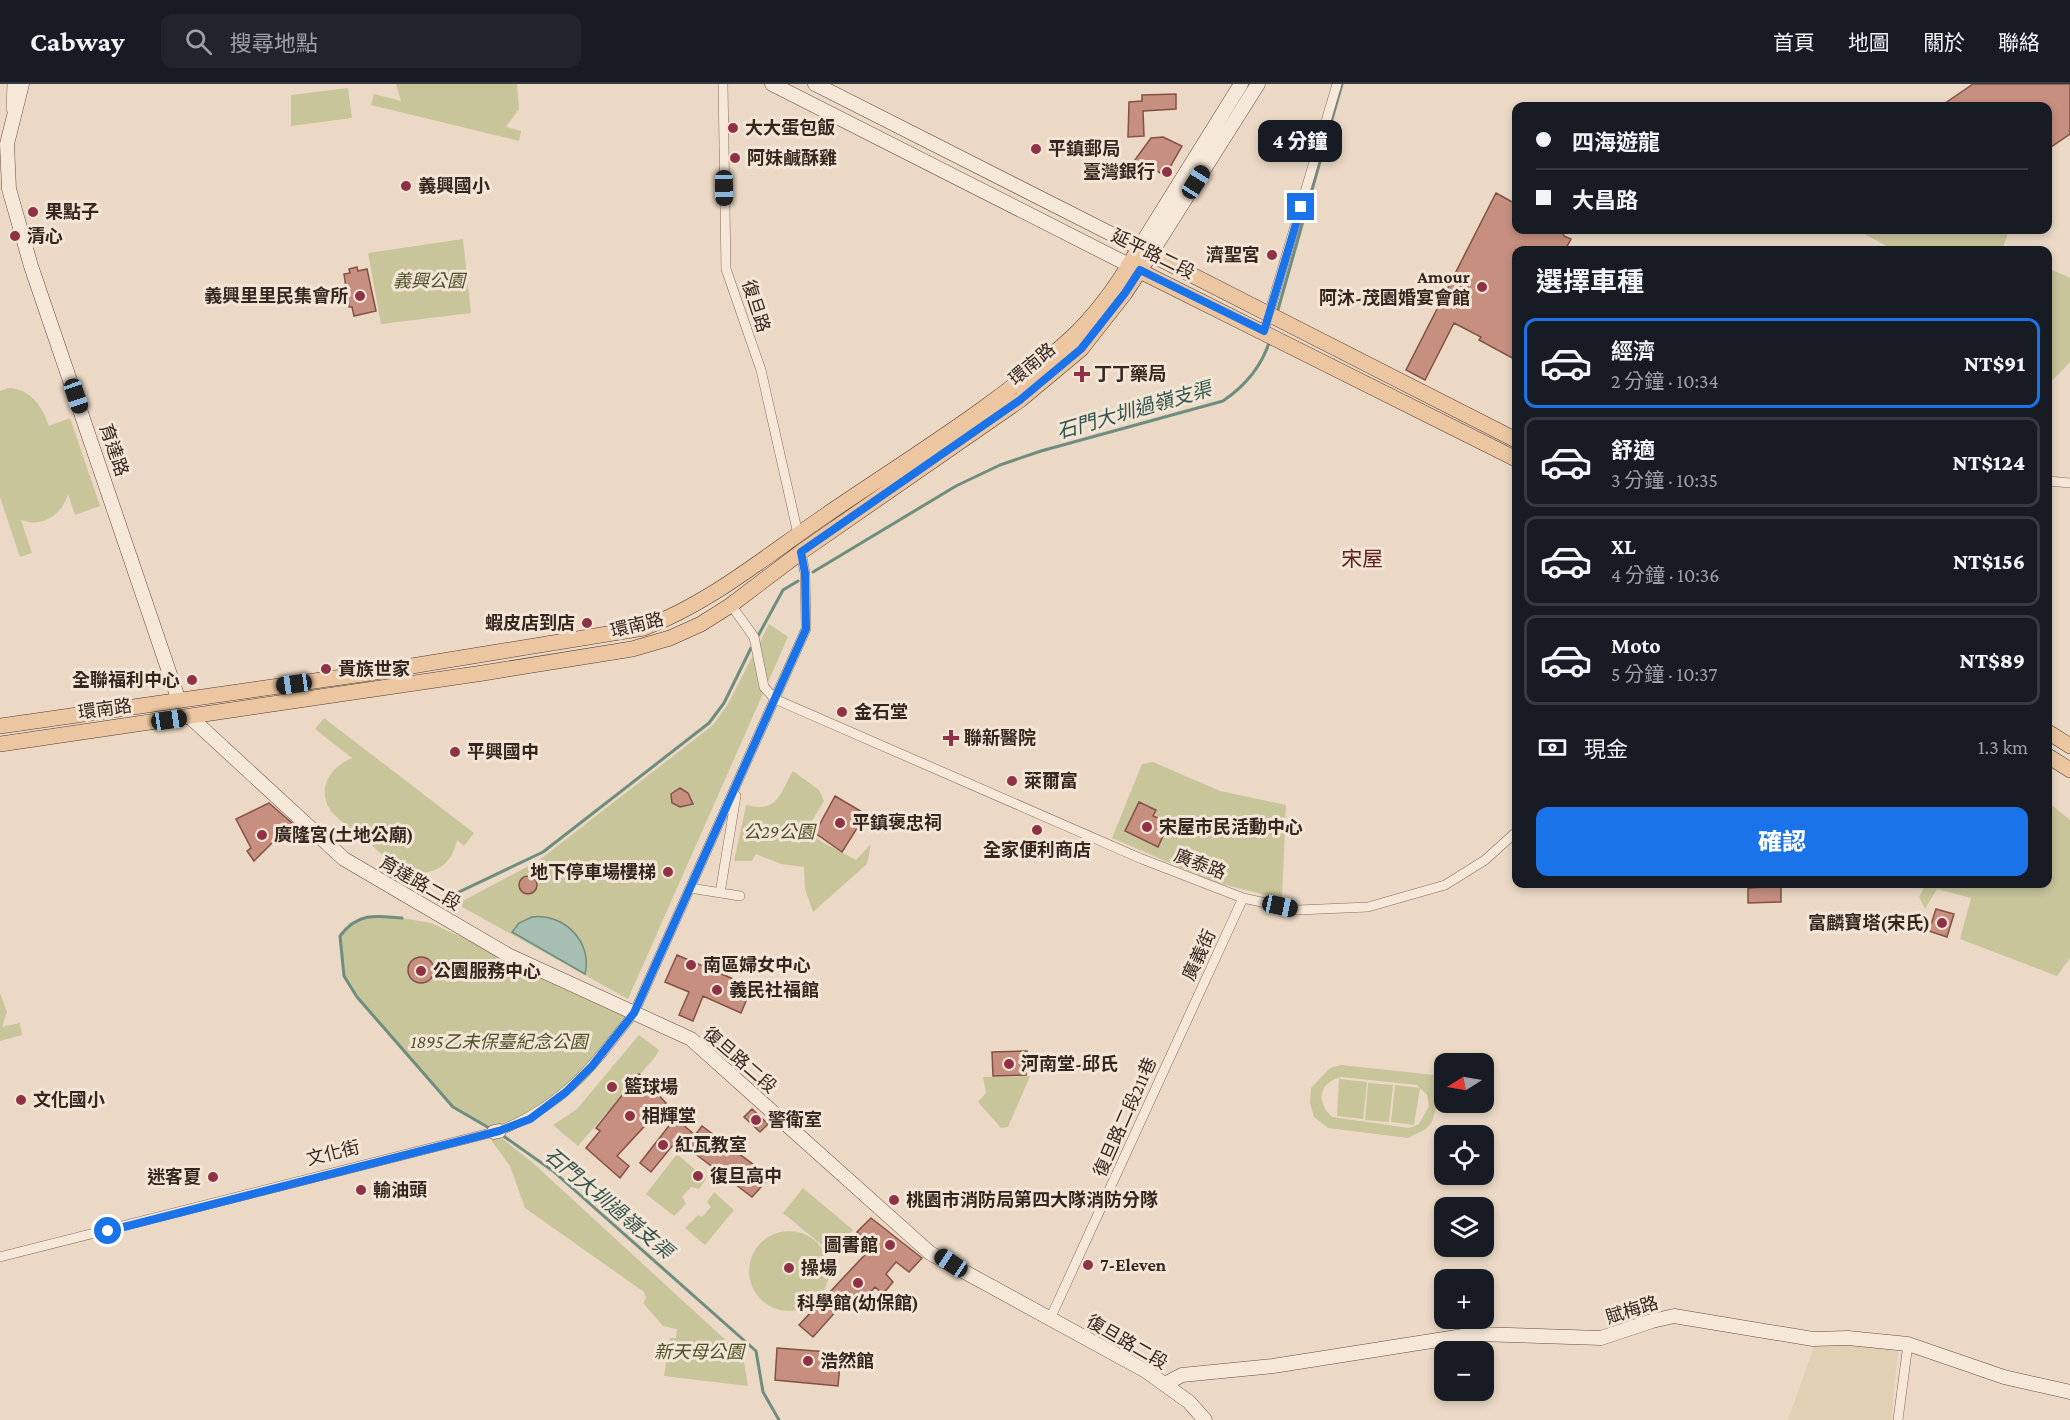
<!DOCTYPE html>
<html lang="zh-TW">
<meta charset="utf-8">
<style>
body{margin:0;font-family:"Crimson Pro","Noto Sans TC",serif;background:#20242c;color:#f1f3f6;height:100vh;display:flex;flex-direction:column;font-size:22px;white-space:nowrap}
*{box-sizing:border-box;margin:0}
p{font-size:20px;color:#9ea1a6}
.icon{flex:none;width:33px;height:33px;fill:none;stroke:currentColor;stroke-width:2;stroke-linecap:round;stroke-linejoin:round}
.map{position:relative;flex:1;overflow:hidden}
.side{position:absolute;left:1512px;top:162px;width:540px;height:642px;display:flex;flex-direction:column;background:#171b24;border-radius:12px;box-shadow:0 3px 9px #0003}
.side>*{flex:none}
.guide{position:absolute;left:1512px;top:18px;width:540px;height:132px;border-radius:12px;box-shadow:0 3px 9px #0003;display:grid;align-content:center;height:132px;padding:0 24px;background:#171b24}
.needle{width:39px;rotate:259deg}
.controls{position:absolute;left:1434px;top:969px;display:grid;gap:12px}
.controls a{display:grid;place-items:center;width:60px;height:60px;border-radius:12px;background:#171b24;box-shadow:0 3px 9px #0003;font-size:30px}
.end{position:absolute;width:27px;height:27px;margin:-14px;border:8px solid #1a73e8;background:#fff;box-shadow:0 0 0 3px #fff}
.from{border-radius:50%}
.bubble{position:absolute;height:42px;border-radius:12px;background:#171b24;box-shadow:0 3px 9px #0003;font-size:20px;font-weight:800;line-height:42px;text-align:center}
.car{position:absolute;width:18px;height:36px;margin:-18px -9px;border-radius:8px;box-shadow:0 0 4px 2px #0007;background:linear-gradient(#222 24%,#8ab4d8 0 40%,#222 0 76%,#8ab4d8 0 86%,#222 0)}
.guide b{display:flex;align-items:center;gap:21px;height:57px;font-size:22px}
.guide b+b{border-top:2px solid #363941}
.guide i{width:15px;height:15px;background:#f1f3f6}
ul{padding:0;list-style:none}
li{display:flex;align-items:center;gap:18px;height:90px;margin:0 12px 9px;padding:0 12px;border:3px solid #363941;border-radius:12px}
li div{flex:1}
li b{display:block;font-size:22px}
li em{font-style:normal;font-weight:800}
li.current{border-color:#1a73e8}
li>.icon{width:54px;height:54px;stroke-width:1.5}
h2{padding:0 24px;font-size:27px;line-height:72px}
.pay{display:flex;align-items:center;gap:15px;height:66px;padding:0 24px;font-size:22px}
.pay p{margin-inline-start:auto}
.button{display:flex;gap:12px;margin-top:auto;padding:12px 24px}
.button a{flex:1;height:69px;border-radius:12px;background:#1a73e8;color:#fff;font-size:24px;font-weight:800;line-height:69px;text-align:center}
header{display:flex;align-items:center;gap:36px;box-sizing:border-box;height:84px;padding:0 30px;background:#171b24;border-bottom:2px solid #363941}
header strong{font-size:28px}
nav{display:flex;gap:33px;margin-inline-start:auto;font-size:21px}
.search{width:420px;height:54px;background:#20242c;display:flex;align-items:center;gap:15px;box-sizing:border-box;padding:0 21px;border-radius:12px;color:#9ea1a6;font-size:22px}
.map>svg:first-child{display:block}
</style>
<header>
<strong>Cabway</strong>
<div class="search"><svg class="icon" aria-label="search" viewBox="0 0 24 24"><circle cx="10" cy="10" r="6"/><path d="M15 15l6 6"/></svg>搜尋地點</div>
<nav><a>首頁</a><a>地圖</a><a>關於</a><a>聯絡</a></nav>
</header>
<div class="map">
<svg width="2070" height="1336" viewBox="0 0 2070 1336">
<rect width="100%" height="100%" fill="#ebd9c6"/>
<path fill="#e0d0b4" d="M1815 1260 1872 1261 1898 1267 1891 1336H1788Z"/>
<path fill="#c8c59b" fill-rule="evenodd" d="M396 0H517L519 25 506 43 521 47 519 57 371 21 374 10 401 17Z
M348 4 352 34 291 42V11Z
M1857 146H2001L2008 149 2003 163 2010 166H1894Z
M463 155 471 229 381 240 368 169Z
M2048 184 2070 194V278L2048 301Z
M8 304C31 305 42 322 49 342L70 334 100 422 75 431 68 410C62 431 42 444 21 436L32 469 20 473 0 413V307Z
M769 540 788 553 628 915 457 820 538 777 713 641 728 620Z
M324 634 474 749 464 762 457 756C454 769 449 779 437 785 406 799 383 771 362 752 350 743 330 732 326 717 320 697 335 681 352 674L315 645Z
M1153 678 1220 707 1286 721 1282 815 1214 798 1112 754 1142 680Z
M793 687 819 706 824 717 807 745 822 758 856 776 871 760 867 780 813 828 805 805 804 783 781 780 756 770 752 777H734L746 721C778 729 779 711 793 687Z
M2048 718 2070 736V874L2057 892 1960 855 1971 814 1937 805 1925 825 1919 813 1926 800H2048Z
M366 833 402 834 431 839 626 930 587 987 530 1035 493 1044 453 1023 357 913 344 892 340 852 349 839Z
M0 909 7 928 2 943 20 939 22 951 0 957Z
M639 951 659 966 656 972 578 1062 553 1041 577 1025Z
M1341 981 1444 992V1003L1434 1002 1439 1014 1432 1038 1426 1045 1408 1054 1328 1044 1314 1033 1310 1019 1311 1004 1330 984ZM1341 993 1417 1001 1427 1011 1429 1022 1419 1040 1409 1044 1332 1033C1316 1018 1318 999 1341 993Z
M1030 992 1008 1043 1001 1044 978 1018 986 1009 983 993Z
M1339 995 1367 998 1363 1035 1337 1032Z
M1368 999 1393 1001 1389 1038 1365 1036Z
M1395 1001 1420 1004 1414 1041 1391 1038Z
M499 1052 533 1079 743 1272 748 1302 664 1292 670 1254H676L677 1245 663 1242 643 1219 646 1214 644 1208 525 1124 510 1082 491 1056Z
M677 1070 706 1095 699 1105 691 1103 682 1113 686 1120 674 1132 646 1110Z
M803 1104 853 1146 833 1170 783 1129Z
M714 1108 734 1126 705 1161 685 1144 698 1131 702 1133 711 1123 707 1118Z
M749 1187a40 40 0 1 1 80 0a40 40 0 1 1-80 0Z"/>
<path fill="#a7bfb3" stroke="#6f8d7f" stroke-width="1.5" d="M532 833C563 829 593 857 585 890L512 848 519 839Z"/>
<g fill="none" stroke-linecap="round" stroke-linejoin="round">
<path stroke="#6f8d7f" stroke-width="3" d="M1277 229 1342 0
M813 488 956 402 1000 381 1041 367 1223 317C1245 302 1262 282 1270 256
M758 552 783 506 798 497
M438 818 543 768 709 639 724 619 751 564
M402 834C375 831 357 829 340 852L344 892 357 913 453 1023 491 1045
M502 1051 553 1087 756 1267 763 1308 779 1336"/>
</g>
<path fill="#c68f7f" stroke="#835145" stroke-width="1.5" d="M1973 0H2070V50L2048 65V22H1941Z
M1176 10V25L1143 27 1144 52 1128 53 1129 18 1142 17V11Z
M1163 53 1182 62 1165 92 1149 82 1144 87 1132 80 1151 54Z
M1496 109 1516 120V146H1562L1564 152 1571 155 1565 166H1516V276L1479 256 1481 253 1454 239 1425 296 1406 286Z
M357 183 358 187 367 185 376 227 354 232 352 223H349L344 190 350 189 349 185Z
M680 704 688 709 693 720 680 723 672 719 671 710Z
M835 712 874 735 869 743 861 738 842 768 815 749Z
M1139 718 1156 726 1153 732 1169 739 1158 763 1125 747Z
M269 719 292 739 254 777 247 767 251 764 236 735Z
M519 801a9 9 0 1 1 18 0a9 9 0 1 1-18 0Z
M1766 800H1781V818L1748 819V804L1766 803Z
M1936 825 1954 830 1947 853 1929 847Z
M677 871 752 903 741 929 703 912 693 937 679 931 689 908 665 898Z
M408 886a13 13 0 1 1 26 0a13 13 0 1 1-26 0Z
M1027 967 1026 991 993 992 992 968Z
M639 990 666 1019 617 1072 629 1082 620 1094 586 1064 600 1047 596 1044Z
M752 1025 768 1040 760 1048 744 1033Z
M675 1034 695 1051 702 1042 770 1093 752 1113 677 1056 651 1088 640 1079Z
M871 1134 922 1174 909 1188 896 1178 886 1190 893 1198 883 1210 875 1203 857 1223 847 1215 813 1253 799 1241 874 1161 857 1148Z
M777 1264 841 1269 838 1302 775 1296Z"/>
<g fill="none" stroke-linecap="round" stroke-linejoin="round">
<g stroke="#856b5d" stroke-width="10">
<path id="street" d="M723 0 726 185 761 286 798 450
M11 25 12 0
M1264 247 1337 0
M2048 397 2070 399
M731 521 754 553 764 603 775 615 1142 775 1243 814 1298 826 1368 823 1445 801 1485 776 1516 748
M690 804 740 812
M720 809 736 712
M499 1047C564 1021 592 983 634 929L806 545 805 489 801 468
M0 1173 494 1048
M1050 1235 1243 814
M1898 1336 1908 1260"/>
</g>
<g stroke="#674c40" stroke-width="15">
<path id="secondary" d="M22 0 7 60 9 105 31 182 179 617
M772 0 1129 181
M815 0 1139 164 1241 0
M1150 171 1258 0
M190 633 344 775 508 871 691 955 930 1169 1146 1287 1189 1318 1205 1336
M494 1048 499 1047
M1165 1300 1182 1291 1273 1282 1476 1250 1601 1254 1652 1237 1674 1232 1813 1255 1848 1254 1908 1260 2004 1293 2070 1308"/>
</g>
<g stroke="#533a31" stroke-width="16">
<path id="primary" d="M1132 183 1516 375
M0 642 363 590 644 544C712 518 767 471 826 431 908 375 996 322 1070 255 1096 231 1121 196 1139 164L1516 356
M2048 648 2070 662
M0 660 483 589 632 565 670 554 701 540 731 521 801 468 1020 316 1081 265 1125 209 1150 171
M2048 672 2070 686"/>
</g>
<use href="#street" stroke="#f6e8d9" stroke-width="9"/>
<use href="#secondary" stroke="#f6e8d9" stroke-width="14"/>
<use href="#primary" stroke="#ebc6a1" stroke-width="15"/>
</g>
<g fill="none" stroke-linecap="round" stroke-linejoin="round">
<path stroke="#1a73e8" stroke-width="8" d="M108 1147 499 1047 530 1035 566 1008 592 982 634 929 806 545 805 489 801 468 1020 316 1081 265 1125 209 1140 186 1264 247 1301 123"/>
</g>
<g fill="#903245" stroke="#f3e5d5" stroke-width="2">
<circle cx="733" cy="44" r="6"/>
<circle cx="1036" cy="65" r="6"/>
<circle cx="735" cy="74" r="6"/>
<circle cx="1167" cy="88" r="6"/>
<circle cx="406" cy="102" r="6"/>
<circle cx="33" cy="128" r="6"/>
<circle cx="15" cy="152" r="6"/>
<circle cx="1272" cy="171" r="6"/>
<circle cx="1482" cy="203" r="6"/>
<circle cx="360" cy="212" r="6"/>
<path d="M1079 281h6v6h6v6h-6v6h-6v-6h-6v-6h6z"/>
<circle cx="587" cy="539" r="6"/>
<circle cx="326" cy="585" r="6"/>
<circle cx="192" cy="596" r="6"/>
<circle cx="842" cy="628" r="6"/>
<path d="M948 645h6v6h6v6h-6v6h-6v-6h-6v-6h6z"/>
<circle cx="455" cy="668" r="6"/>
<circle cx="1012" cy="697" r="6"/>
<circle cx="840" cy="739" r="6"/>
<circle cx="1147" cy="743" r="6"/>
<circle cx="1037" cy="746" r="6"/>
<circle cx="262" cy="751" r="6"/>
<circle cx="668" cy="788" r="6"/>
<circle cx="1942" cy="839" r="6"/>
<circle cx="691" cy="881" r="6"/>
<circle cx="421" cy="887" r="6"/>
<circle cx="717" cy="906" r="6"/>
<circle cx="1009" cy="980" r="6"/>
<circle cx="612" cy="1003" r="6"/>
<circle cx="21" cy="1016" r="6"/>
<circle cx="630" cy="1032" r="6"/>
<circle cx="756" cy="1036" r="6"/>
<circle cx="663" cy="1061" r="6"/>
<circle cx="698" cy="1092" r="6"/>
<circle cx="213" cy="1093" r="6"/>
<circle cx="361" cy="1106" r="6"/>
<circle cx="894" cy="1116" r="6"/>
<circle cx="890" cy="1161" r="6"/>
<circle cx="1088" cy="1181" r="6"/>
<circle cx="789" cy="1184" r="6"/>
<circle cx="858" cy="1199" r="6"/>
<circle cx="808" cy="1277" r="6"/>
</g>
<g text-anchor="middle" dominant-baseline="central" stroke-width="6" stroke-linejoin="round" paint-order="stroke">
<g font-size="18" font-weight="bold" fill="#362620" stroke="#f3e5d5" text-anchor="start">
<text x="745" y="44">大大蛋包飯</text>
<text x="1048" y="65">平鎮郵局</text>
<text x="747" y="74">阿妹鹹酥雞</text>
<text x="1155" y="88" text-anchor="end">臺灣銀行</text>
<text x="418" y="102">義興國小</text>
<text x="45" y="128">果點子</text>
<text x="27" y="152">清心</text>
<text x="1260" y="171" text-anchor="end">濟聖宮</text>
<text x="1470" y="193" text-anchor="end">Amour<tspan x="1470" dy="21">阿沐-茂園婚宴會館</tspan></text>
<text x="348" y="212" text-anchor="end">義興里里民集會所</text>
<text x="1094" y="290">丁丁藥局</text>
<text x="575" y="539" text-anchor="end">蝦皮店到店</text>
<text x="338" y="585">貴族世家</text>
<text x="180" y="596" text-anchor="end">全聯福利中心</text>
<text x="854" y="628">金石堂</text>
<text x="964" y="654">聯新醫院</text>
<text x="467" y="668">平興國中</text>
<text x="1024" y="697">萊爾富</text>
<text x="852" y="739">平鎮褒忠祠</text>
<text x="1159" y="743">宋屋市民活動中心</text>
<text x="274" y="751">廣隆宮(土地公廟)</text>
<text x="1037" y="766" text-anchor="middle">全家便利商店</text>
<text x="656" y="788" text-anchor="end">地下停車場樓梯</text>
<text x="1930" y="839" text-anchor="end">富麟寶塔(宋氏)</text>
<text x="703" y="881">南區婦女中心</text>
<text x="433" y="887">公園服務中心</text>
<text x="729" y="906">義民社福館</text>
<text x="1021" y="980">河南堂-邱氏</text>
<text x="624" y="1003">籃球場</text>
<text x="33" y="1016">文化國小</text>
<text x="642" y="1032">相輝堂</text>
<text x="768" y="1036">警衛室</text>
<text x="675" y="1061">紅瓦教室</text>
<text x="710" y="1092">復旦高中</text>
<text x="201" y="1093" text-anchor="end">迷客夏</text>
<text x="373" y="1106">輸油頭</text>
<text x="906" y="1116">桃園市消防局第四大隊消防分隊</text>
<text x="878" y="1161" text-anchor="end">圖書館</text>
<text x="1100" y="1181">7-Eleven</text>
<text x="801" y="1184">操場</text>
<text x="858" y="1219" text-anchor="middle">科學館(幼保館)</text>
<text x="820" y="1277">浩然館</text>
</g>
<g font-size="18" fill="#362620" stroke="#f3e5d5">
<text transform="translate(1153 170) rotate(26)">延平路二段</text>
<text transform="translate(756 222) rotate(72)">復旦路</text>
<text transform="translate(1032 280) rotate(-40)">環南路</text>
<text transform="translate(114 366) rotate(71)">育達路</text>
<text transform="translate(637 541) rotate(-14)">環南路</text>
<text transform="translate(105 625) rotate(-8)">環南路</text>
<text transform="translate(1200 780) rotate(21)">廣泰路</text>
<text transform="translate(420 799) rotate(30)">育達路二段</text>
<text transform="translate(1199 871) rotate(-65)">廣義街</text>
<text transform="translate(740 976) rotate(41)">復旦路二段</text>
<text transform="translate(1125 1033) rotate(-66)">復旦路二段211巷</text>
<text transform="translate(333 1069) rotate(-14)">文化街</text>
<text transform="translate(1632 1226) rotate(-17)">賦梅路</text>
<text transform="translate(1127 1258) rotate(30)">復旦路二段</text>
</g>
<g font-size="18" font-style="italic" fill="#4f5128" stroke="#f3e5d5">
<text x="429" y="197">義興公園</text>
<text x="779" y="748">公29公園</text>
<text x="499" y="958">1895乙未保臺紀念公園</text>
<text x="699" y="1268">新天母公園</text>
</g>
<g font-size="20" font-style="italic" fill="#30554c" stroke="#f3e5d5">
<text transform="translate(1134 326) rotate(-16)">石門大圳過嶺支渠</text>
<text transform="translate(609 1119) rotate(40)">石門大圳過嶺支渠</text>
</g>
<g font-size="21" fill="#602322" stroke="#f3e5d5">
<text x="1362" y="475">宋屋</text>
</g>
</g>
</svg>
<div class="controls">
<a><svg class="needle" viewBox="-14 -14 28 28"><path d="M0-13l5 13h-10z" fill="#e53935"/><path d="M0 13l5-13h-10z" fill="#9ea1a6"/></svg></a>
<a><svg class="icon" aria-label="locate" viewBox="0 0 24 24"><circle cx="12" cy="12" r="6"/><path d="M12 2v4M12 18v4M2 12h4M18 12h4"/></svg></a>
<a><svg class="icon" aria-label="layers" viewBox="0 0 24 24"><path d="M12 4l9 5-9 5-9-5zM3 14l9 5 9-5"/></svg></a>
<a>+</a>
<a>−</a>
</div>
<i class="end from" style="left:108px;top:1147px"></i>
<i class="end" style="left:1301px;top:123px"></i>
<div class="bubble" style="left:1258px;top:36px;width:84px">4 分鐘</div>
<i class="car" style="left:1196px;top:98px;rotate:32deg"></i>
<i class="car" style="left:724px;top:104px;rotate:179deg"></i>
<i class="car" style="left:76px;top:312px;rotate:161deg"></i>
<i class="car" style="left:294px;top:600px;rotate:262deg"></i>
<i class="car" style="left:169px;top:636px;rotate:82deg"></i>
<i class="car" style="left:1280px;top:822px;rotate:102deg"></i>
<i class="car" style="left:951px;top:1179px;rotate:304deg"></i>
<div class="guide">
<b><i class="from"></i>四海遊龍</b>
<b><i></i>大昌路</b>
</div>
<section class="side">
<h2>選擇車種</h2>
<ul>
<li class="current"><svg class="icon" aria-label="car" viewBox="0 0 24 24"><path d="M5 17H2v-5l4-1 3-4h7l3 4 3 1v5h-3M9 17h6M6 11h13"/><circle cx="7" cy="17" r="2"/><circle cx="17" cy="17" r="2"/></svg><div><b>經濟</b><p>2 分鐘 · 10:34</p></div><em>NT$91</em></li>
<li><svg class="icon" aria-label="car" viewBox="0 0 24 24"><path d="M5 17H2v-5l4-1 3-4h7l3 4 3 1v5h-3M9 17h6M6 11h13"/><circle cx="7" cy="17" r="2"/><circle cx="17" cy="17" r="2"/></svg><div><b>舒適</b><p>3 分鐘 · 10:35</p></div><em>NT$124</em></li>
<li><svg class="icon" aria-label="car" viewBox="0 0 24 24"><path d="M5 17H2v-5l4-1 3-4h7l3 4 3 1v5h-3M9 17h6M6 11h13"/><circle cx="7" cy="17" r="2"/><circle cx="17" cy="17" r="2"/></svg><div><b>XL</b><p>4 分鐘 · 10:36</p></div><em>NT$156</em></li>
<li><svg class="icon" aria-label="car" viewBox="0 0 24 24"><path d="M5 17H2v-5l4-1 3-4h7l3 4 3 1v5h-3M9 17h6M6 11h13"/><circle cx="7" cy="17" r="2"/><circle cx="17" cy="17" r="2"/></svg><div><b>Moto</b><p>5 分鐘 · 10:37</p></div><em>NT$89</em></li>
</ul>
<div class="pay"><svg class="icon" aria-label="cash" viewBox="0 0 24 24"><path d="M3 7h18v10H3z"/><circle cx="12" cy="12" r="2"/></svg>現金<p>1.3 km</p></div>
<div class="button"><a>確認</a></div>
</section>
</div>
